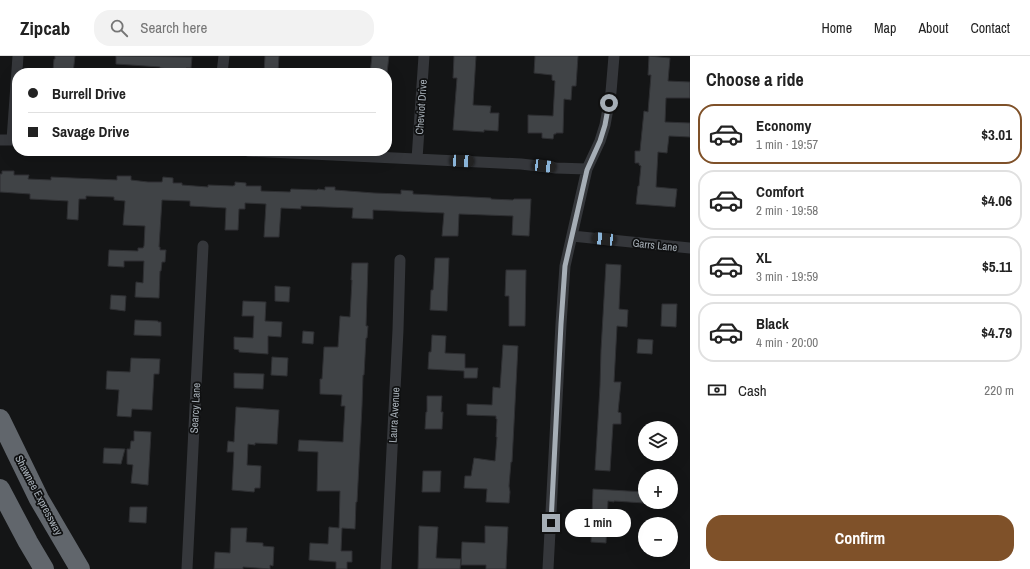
<!DOCTYPE html>
<meta charset="utf-8">
<style>
body{margin:0;font-family:"Archivo Narrow",sans-serif;background:#f2f2f2;color:#222;height:100vh;display:flex;flex-direction:column;font-size:15px;white-space:nowrap}
*{box-sizing:border-box;margin:0}
p{font-size:13px;color:#767676}
.icon{flex:none;width:22px;height:22px;fill:none;stroke:currentColor;stroke-width:2;stroke-linecap:round;stroke-linejoin:round}
.map{position:relative;flex:1;overflow:hidden}
.drawer{display:flex;flex-direction:column;background:#fff;width:340px}
.drawer>*{flex:none}
.guide{position:absolute;left:12px;top:12px;width:380px;height:88px;border-radius:16px;box-shadow:0 4px 16px #0002;display:grid;align-content:center;height:88px;padding:0 16px;background:#fff}
.controls{position:absolute;left:638px;top:365px;display:grid;gap:8px}
.controls a{display:grid;place-items:center;width:40px;height:40px;border-radius:50%;background:#fff;box-shadow:0 4px 16px #0002;font-size:20px}
.end{position:absolute;width:18px;height:18px;margin:-9px;border:5px solid #a6aeb6;background:#111;box-shadow:0 0 0 2px #111}
.from{border-radius:50%}
.bubble{position:absolute;height:28px;border-radius:14px;background:#fff;box-shadow:0 4px 16px #0002;font-size:13px;font-weight:700;line-height:28px;text-align:center}
.car{position:absolute;width:12px;height:24px;margin:-12px -6px;border-radius:5px;box-shadow:0 0 3px 1px #0007;background:linear-gradient(#222 24%,#8ab4d8 0 40%,#222 0 76%,#8ab4d8 0 86%,#222 0)}
.guide b{display:flex;align-items:center;gap:14px;height:38px;font-size:15px}
.guide b+b{border-top:1px solid #e0e0e0}
.guide i{width:10px;height:10px;background:#222}
ul{padding:0;list-style:none}
li{display:flex;align-items:center;gap:12px;height:60px;margin:0 8px 6px;padding:0 8px;border:2px solid #e0e0e0;border-radius:16px}
li div{flex:1}
li b{display:block;font-size:15px}
li em{font-style:normal;font-weight:700}
li.selected{border-color:#7f5129}
li>.icon{width:36px;height:36px;stroke-width:1.5}
h2{padding:0 16px;font-size:18px;line-height:48px}
.pay{display:flex;align-items:center;gap:10px;height:44px;padding:0 16px;font-size:15px}
.pay p{margin-inline-start:auto}
.button{display:flex;gap:8px;margin-top:auto;padding:8px 16px}
.button a{flex:1;height:46px;border-radius:16px;background:#7f5129;color:#fff;font-size:16px;font-weight:700;line-height:46px;text-align:center}
header{display:flex;align-items:center;gap:24px;box-sizing:border-box;height:56px;padding:0 20px;background:#fff;border-bottom:1px solid #e0e0e0}
header strong{font-size:19px}
nav{display:flex;gap:22px;margin-inline-start:auto;font-size:14px}
.search{width:280px;height:36px;background:#f2f2f2;display:flex;align-items:center;gap:10px;box-sizing:border-box;padding:0 14px;border-radius:16px;color:#767676;font-size:15px}
main{display:flex;flex:1;min-height:0}
.map>svg:first-child{display:block}
</style>
<header>
<strong>Zipcab</strong>
<div class="search"><svg class="icon" aria-label="search" viewBox="0 0 24 24"><circle cx="10" cy="10" r="6"/><path d="M15 15l6 6"/></svg>Search here</div>
<nav><a>Home</a><a>Map</a><a>About</a><a>Contact</a></nav>
</header>
<main>
<div class="map">
<svg width="690" height="513" viewBox="0 0 690 513">
<rect width="100%" height="100%" fill="#141516"/>
<path fill="#404346" stroke="#2e2f32" d="M55 0H75L73 17H54V15H53L54 3H55Z
M116 0 192 1 191 12H186V17H167L168 13 160 12V11L116 8Z
M265 0H279L278 17H264Z
M372 0H389L387 17H370Z
M454 0H476L473 49 491 50 490 57H499L498 75 484 74V76L453 74 457 22H453Z
M535 0H578L576 30H572L571 44 564 43 563 77H556V78H554L553 83 542 82V77H528V59L553 60 555 25 552 24V19L534 17Z
M649 0 670 2 668 25 690 26V42H666L665 66 690 67V81L669 80 667 97 658 96 656 131 677 133 675 151 636 148 638 130H639L641 110 639 109V107H635V95H640L644 55 648 56 651 19H648Z
M2 115H14V119H29L28 123 51 124V121L117 124V120H131V124L148 126H162L163 121 173 122V127H182V129L208 131V129L233 130 235 129V126L246 127V130H261V135L290 136 291 133 317 134 318 133 325 134V131H335V134L374 137 401 138V134L413 135V138L491 142V143L513 144 514 143H531L529 180 512 179 513 160 459 158 458 180H442L444 157 373 154V163L352 162 353 152 301 150V153L281 152 279 181H264L266 148 245 147V153H239L238 174H225L226 152 190 150V145L162 144 159 191H160V194H166L165 206H162L161 215H160L159 242 135 241 136 226 143 227 144 205H124V211L108 210 109 194 138 195V192H143L144 190 145 170 123 169 125 145 114 144V141L86 140V143H79L78 164 67 163 68 145 30 143V138L0 136V118H2Z
M435 202H449L447 255 430 254 431 234H433Z
M352 207H368L366 270H368L367 282H366L364 319H363L362 350 357 446H356L355 473 342 472 341 495H352V506H347V513H336V506L309 504 310 487 328 488 329 471 339 472 340 435H317L318 396 298 395 299 384 343 386 345 350H341L342 339 320 338V323H322L324 291H338L340 260 350 261 352 224H351Z
M606 208 621 209 619 253 628 254 627 271 617 270 614 326H621L618 356 621 357V368H613L610 415 595 414 600 330 601 294Z
M506 214H526L525 270H509V240H505Z
M275 230 290 231 289 246 275 245Z
M111 239 126 240 125 255 110 253Z
M243 245 266 246 265 265 282 266 281 281 268 280V298L239 296V294L234 293V281L253 282 254 260H242Z
M662 248H677L676 271 661 270Z
M135 264 158 265V266H161V280L134 279Z
M303 275 314 276 313 288 302 287Z
M432 279 446 280 445 297 465 298V312H478L477 322H464V315L428 313 429 296H431Z
M638 283 653 284 652 298 637 297Z
M503 289 518 290 512 406H511L509 430 510 436 509 447 486 446 487 433 464 432 465 420H471L474 402 495 405 497 381H496L497 363H496V360L467 359V348L492 349 493 331 500 332Z
M272 301 288 302 287 320 271 319Z
M131 302 160 303 159 318H154L152 354 132 353 131 361 117 360 119 334 106 333 107 315 130 316Z
M234 317 264 318 263 333 234 332Z
M427 340H442L441 356H443L442 373H425L426 356H427Z
M236 351 279 354 277 388 255 387V389L248 388 247 409 261 410 260 432H255L254 436 232 434 234 396H227L228 385 234 386Z
M134 375 151 376 148 429 131 427 133 409 127 408V393H130L131 385H134Z
M104 392 125 393 121 408 103 407Z
M423 415H441L440 436H422Z
M593 433 645 436 644 447 614 445V446L608 445 606 487 591 486Z
M130 451H147L146 467 129 466Z
M419 470 438 471 436 502 461 503 460 513H418Z
M485 470 508 471 506 513H486V509H461L462 486 485 487Z
M231 472H247L246 486 263 487V490L274 491 273 510 270 509V513L243 511V513H214L215 496 230 497Z"/>
<g fill="none" stroke-linecap="round" stroke-linejoin="round">
<path stroke="#35373b" stroke-width="11" d="M222 17 224 0
M0 84H17
M12 84 18 0
M248 95 521 108 556 112 587 113
M417 103 424 0
M572 180 690 192
M187 513 203 190
M386 513 398 274 400 204
M548 513 561 268 565 210 587 113 600 85 605 69 611 36 614 0"/>
<path stroke="#61666c" stroke-width="20" d="M0 363 39 443 80 513
M0 433 28 486 44 513"/>
</g>
<g fill="none" stroke-linecap="round" stroke-linejoin="round">
<path stroke="#a6aeb6" stroke-width="5" d="M551 467 561 268 565 210 587 114 600 85 605 69 609 47"/>
</g>
<g text-anchor="middle" dominant-baseline="central" stroke-width="3.5" stroke-linejoin="round" paint-order="stroke">
<g font-size="11" fill="#a6aeb6" stroke="#0f1011">
<text transform="translate(421 51) rotate(-86)">Cheviot Drive</text>
<text transform="translate(655 189) rotate(6)">Garrs Lane</text>
<text transform="translate(195 352) rotate(-87)">Searcy Lane</text>
<text transform="translate(394 359) rotate(-87)">Laura Avenue</text>
<text transform="translate(39 439) rotate(62)">Shawnee Expressway</text>
</g>
</g>
</svg>
<div class="controls">
<a><svg class="icon" aria-label="layers" viewBox="0 0 24 24"><path d="M12 4l9 5-9 5-9-5zM3 14l9 5 9-5"/></svg></a>
<a>+</a>
<a>−</a>
</div>
<i class="end from" style="left:609px;top:47px"></i>
<i class="end" style="left:551px;top:467px"></i>
<div class="bubble" style="left:565px;top:453px;width:66px">1 min</div>
<i class="car" style="left:462px;top:105px;rotate:93deg"></i>
<i class="car" style="left:544px;top:110px;rotate:97deg"></i>
<i class="car" style="left:604px;top:183px;rotate:276deg"></i>
<div class="guide">
<b><i class="from"></i>Burrell Drive</b>
<b><i></i>Savage Drive</b>
</div>
</div>
<section class="drawer">
<h2>Choose a ride</h2>
<ul>
<li class="selected"><svg class="icon" aria-label="car" viewBox="0 0 24 24"><path d="M5 17H2v-5l4-1 3-4h7l3 4 3 1v5h-3M9 17h6M6 11h13"/><circle cx="7" cy="17" r="2"/><circle cx="17" cy="17" r="2"/></svg><div><b>Economy</b><p>1 min · 19:57</p></div><em>$3.01</em></li>
<li><svg class="icon" aria-label="car" viewBox="0 0 24 24"><path d="M5 17H2v-5l4-1 3-4h7l3 4 3 1v5h-3M9 17h6M6 11h13"/><circle cx="7" cy="17" r="2"/><circle cx="17" cy="17" r="2"/></svg><div><b>Comfort</b><p>2 min · 19:58</p></div><em>$4.06</em></li>
<li><svg class="icon" aria-label="car" viewBox="0 0 24 24"><path d="M5 17H2v-5l4-1 3-4h7l3 4 3 1v5h-3M9 17h6M6 11h13"/><circle cx="7" cy="17" r="2"/><circle cx="17" cy="17" r="2"/></svg><div><b>XL</b><p>3 min · 19:59</p></div><em>$5.11</em></li>
<li><svg class="icon" aria-label="car" viewBox="0 0 24 24"><path d="M5 17H2v-5l4-1 3-4h7l3 4 3 1v5h-3M9 17h6M6 11h13"/><circle cx="7" cy="17" r="2"/><circle cx="17" cy="17" r="2"/></svg><div><b>Black</b><p>4 min · 20:00</p></div><em>$4.79</em></li>
</ul>
<div class="pay"><svg class="icon" aria-label="cash" viewBox="0 0 24 24"><path d="M3 7h18v10H3z"/><circle cx="12" cy="12" r="2"/></svg>Cash<p>220 m</p></div>
<div class="button"><a>Confirm</a></div>
</section>
</main>
